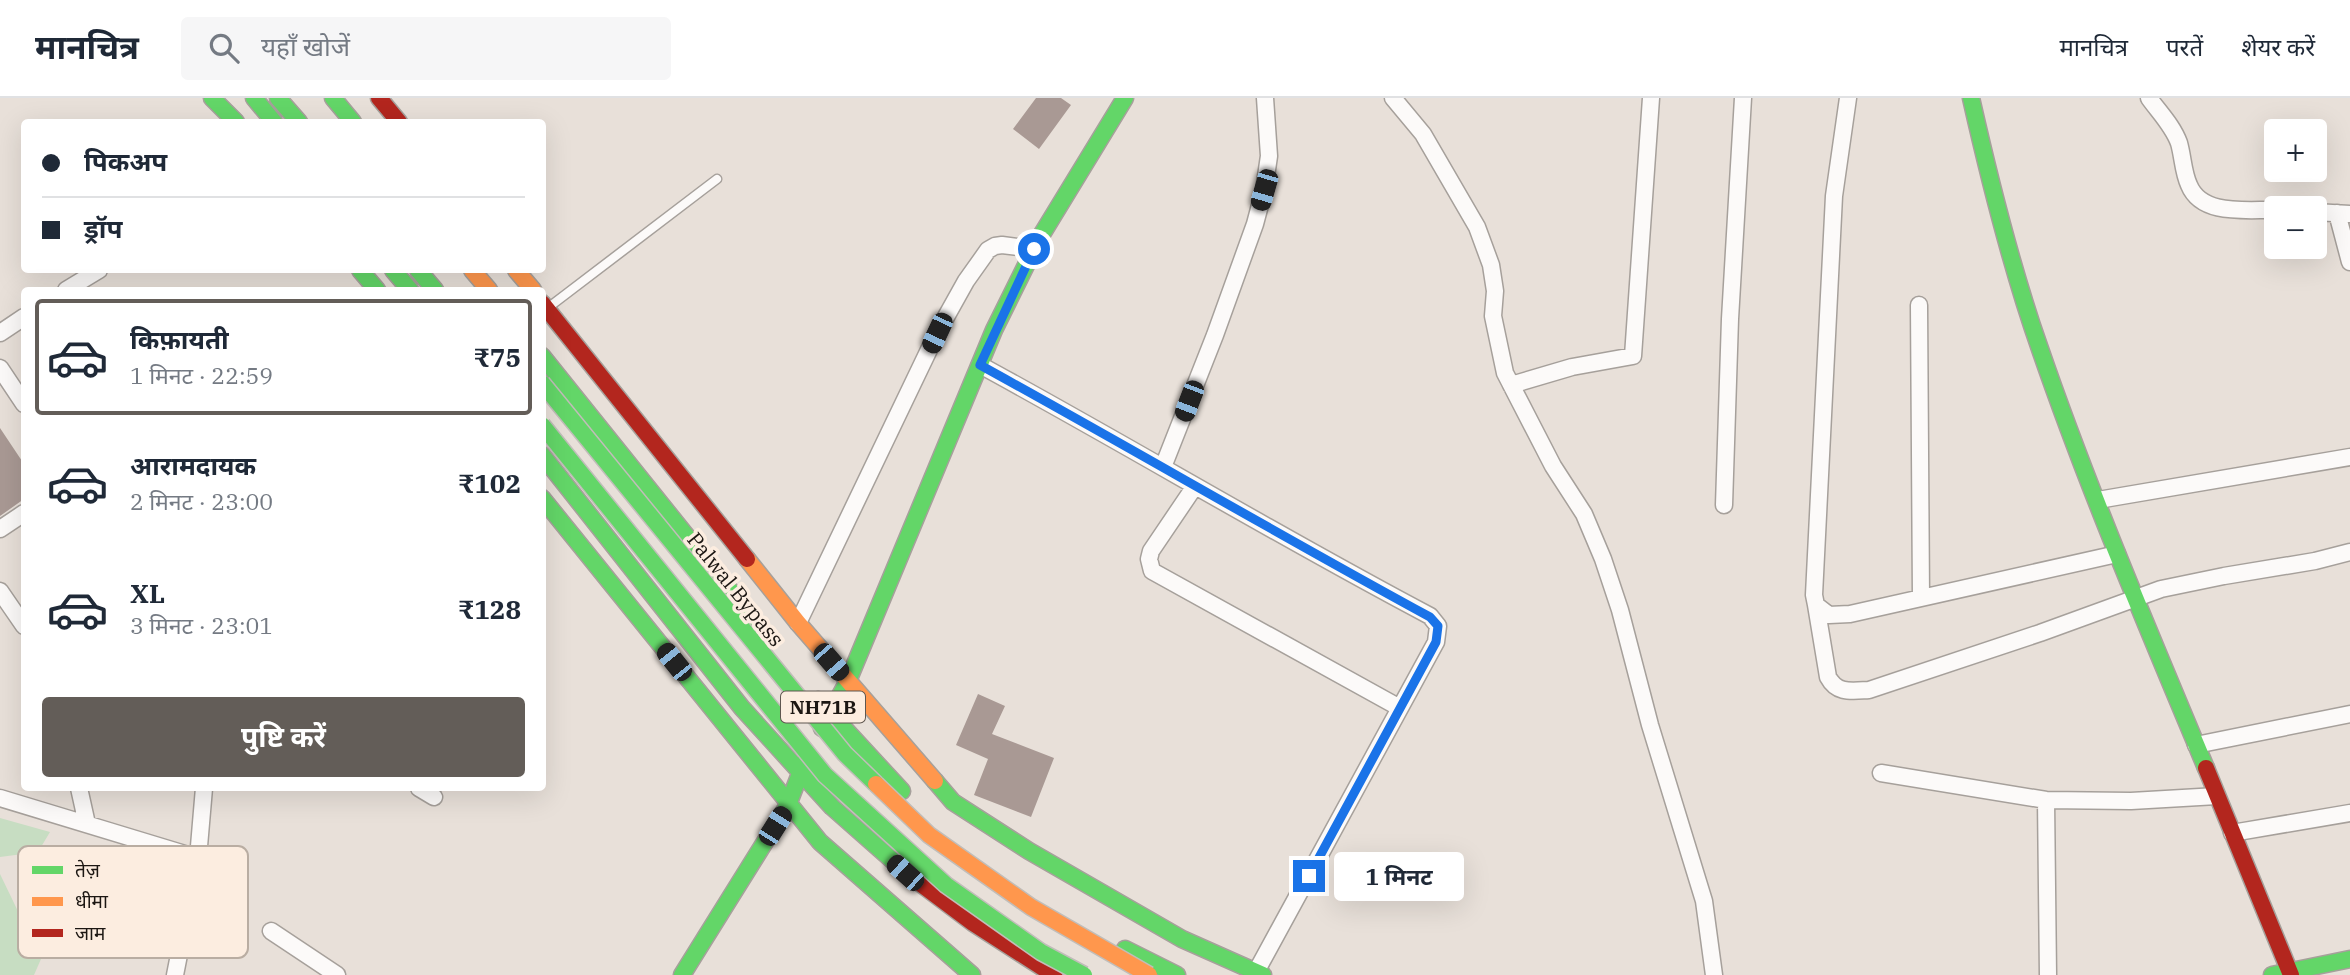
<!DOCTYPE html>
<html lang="hi">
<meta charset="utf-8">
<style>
body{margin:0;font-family:"IBM Plex Serif","Noto Sans Devanagari",serif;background:#f6f6f7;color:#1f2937;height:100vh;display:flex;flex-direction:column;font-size:26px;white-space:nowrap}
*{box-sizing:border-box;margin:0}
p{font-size:23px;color:#747a83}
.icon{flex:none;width:38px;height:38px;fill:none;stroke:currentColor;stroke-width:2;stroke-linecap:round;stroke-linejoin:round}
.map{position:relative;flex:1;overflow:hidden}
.side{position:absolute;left:21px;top:189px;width:525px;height:504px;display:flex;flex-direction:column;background:#fff;border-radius:7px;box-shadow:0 7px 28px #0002}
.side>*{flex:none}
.top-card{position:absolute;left:21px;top:21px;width:525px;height:154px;border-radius:7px;box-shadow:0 7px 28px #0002;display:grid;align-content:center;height:154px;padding:0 21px;background:#fff}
.buttons{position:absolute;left:2264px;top:21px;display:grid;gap:14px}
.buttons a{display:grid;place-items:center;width:63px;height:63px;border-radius:7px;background:#fff;box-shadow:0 7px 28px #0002;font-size:35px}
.end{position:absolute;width:32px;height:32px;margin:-16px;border:9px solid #1a73e8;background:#fff;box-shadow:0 0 0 4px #fff}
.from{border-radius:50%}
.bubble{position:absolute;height:49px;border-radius:7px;background:#fff;box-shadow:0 7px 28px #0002;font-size:23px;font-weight:700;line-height:49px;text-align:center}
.car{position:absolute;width:21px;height:42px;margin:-21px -10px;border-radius:9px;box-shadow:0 0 5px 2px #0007;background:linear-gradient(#222 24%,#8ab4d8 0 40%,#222 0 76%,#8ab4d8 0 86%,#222 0)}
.top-card b{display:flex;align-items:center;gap:24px;height:66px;font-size:26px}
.top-card b+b{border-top:2px solid #e0e1e3}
.top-card i{width:18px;height:18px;background:#1f2937}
ul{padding:12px 0 0;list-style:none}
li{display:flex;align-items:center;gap:21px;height:116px;margin:0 14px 10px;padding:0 7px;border:4px solid transparent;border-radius:7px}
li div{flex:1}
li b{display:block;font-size:26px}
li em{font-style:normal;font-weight:700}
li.on{border-color:#635d58}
li>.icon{width:63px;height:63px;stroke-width:1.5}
.button{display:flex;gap:14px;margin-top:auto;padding:14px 21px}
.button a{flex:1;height:80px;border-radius:7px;background:#635d58;color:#fff;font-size:28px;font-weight:700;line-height:80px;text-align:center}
header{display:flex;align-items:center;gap:42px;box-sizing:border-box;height:98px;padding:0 35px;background:#fff;border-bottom:2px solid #e0e1e3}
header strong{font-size:33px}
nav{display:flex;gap:38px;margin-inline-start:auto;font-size:24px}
.search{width:490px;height:63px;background:#f6f6f7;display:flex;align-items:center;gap:18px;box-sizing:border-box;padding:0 24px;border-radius:7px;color:#747a83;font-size:26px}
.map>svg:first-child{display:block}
</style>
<header>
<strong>मानचित्र</strong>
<div class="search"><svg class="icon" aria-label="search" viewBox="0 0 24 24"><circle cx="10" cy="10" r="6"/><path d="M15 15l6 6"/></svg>यहाँ खोजें</div>
<nav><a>मानचित्र</a><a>परतें</a><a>शेयर करें</a></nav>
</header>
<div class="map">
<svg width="2350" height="877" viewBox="0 0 2350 877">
<rect width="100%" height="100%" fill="#e8e0d9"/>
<path fill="#c7ddc2" d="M0 720 50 734 38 754 0 759Z
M0 776 41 861 34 877H0Z"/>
<path fill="#a99994" d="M1036 0H1061L1071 7 1039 51 1013 31Z
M0 330 24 366V401L0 418Z
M978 596 1005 608 992 636 1054 660 1031 719 974 697 988 661 956 647Z"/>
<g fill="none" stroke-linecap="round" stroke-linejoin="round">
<g stroke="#a6a09b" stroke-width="11">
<path id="lane" d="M549 209 717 81"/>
</g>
<g stroke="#a6a09b" stroke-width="19">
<path id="street" d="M1393 0 1423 36 1477 129 1491 167 1495 193 1493 218 1505 275 1553 368 1584 416 1603 461 1620 512 1650 627 1704 803 1714 877
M1848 0 1834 98 1814 497 1816 507 1829 517 1850 516 2117 456
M2149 0C2159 14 2173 28 2179 45 2183 59 2183 74 2189 87 2202 119 2248 111 2277 112
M2315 114 2350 116
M2337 115 2350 164
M66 192 99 172
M1919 207 1921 500
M0 235 24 219
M980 267C1131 349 1278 438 1430 518L1438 528 1436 544 1256 874
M0 270 24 306
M1511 287 1572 269 1633 258 1651 0
M1163 369 1215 237 1255 126 1264 92 1269 58 1265 0
M1195 388 1151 453 1149 461 1152 473 1400 610
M2098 402 2350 359
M1724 407 1730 221 1743 0
M0 431 24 415
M0 493 24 528
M1816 507 1828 579C1837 596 1851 593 1869 592L2040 535 2161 491 2224 478 2315 463 2350 454
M798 525 937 235 966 183 988 152 995 148 1002 147 1034 151
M2196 647 2350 616
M1881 675 2046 702 2131 703 2217 698
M79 690 87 726
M419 690 434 699
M0 700 198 760
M2046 702 2048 877
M2232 735 2350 715
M271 833 337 877
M175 877 198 760 204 690"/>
</g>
<g stroke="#a6a09b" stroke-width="19">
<path id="fast" d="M212 0 236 24
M254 0 274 24
M278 0 299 24
M333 0 353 24
M1971 0C1990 84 2011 169 2040 251 2089 393 2148 531 2206 670
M360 172 377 192
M393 172 410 192
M418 172 435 192
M542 258 762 532
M542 357 742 610 832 709 909 777
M542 400 820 744 972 877
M818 602 902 693
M822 630 848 583 994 232 1039 141 1125 0
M935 683 953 704 1029 753 1182 841 1263 877
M1125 851 1177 877
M682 877 788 707 806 660
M2272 877 2350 861"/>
</g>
<g stroke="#a6a09b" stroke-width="19">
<path id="slow" d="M472 172 489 192
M516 172 533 192
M747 461 798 525 935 683"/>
</g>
<g stroke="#a6a09b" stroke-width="19">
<path id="jam" d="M379 0 399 24
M542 205 747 461
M2206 670 2291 877
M909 777 973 825 1054 877"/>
</g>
<use href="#lane" stroke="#fcfaf9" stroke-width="8"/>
<use href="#street" stroke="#fcfaf9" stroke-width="16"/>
<use href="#fast" stroke="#63d668" stroke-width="16"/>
<use href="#slow" stroke="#ff974d" stroke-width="16"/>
<use href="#jam" stroke="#b3261e" stroke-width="16"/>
<g stroke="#c1bdb9" stroke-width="19" stroke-linecap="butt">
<path id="fast-bridge" d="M542 285 845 656 876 686
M542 327 825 677 946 787 1041 854 1084 877"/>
</g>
<g stroke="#c1bdb9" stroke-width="19" stroke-linecap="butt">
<path id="slow-bridge" d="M876 686 929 737 1031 809 1149 877"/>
</g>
<use href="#fast-bridge" stroke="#63d668" stroke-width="16"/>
<use href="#slow-bridge" stroke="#ff974d" stroke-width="16"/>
</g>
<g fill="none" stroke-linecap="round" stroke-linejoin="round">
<path stroke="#1a73e8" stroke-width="9" d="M1034 151 980 267C1131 350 1279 437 1430 519L1438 528 1436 544 1309 778"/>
</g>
<g text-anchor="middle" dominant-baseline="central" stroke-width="7" stroke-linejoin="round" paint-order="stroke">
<rect fill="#fcede0" stroke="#5f5750" stroke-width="2" x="781" y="593.5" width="84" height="31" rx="5"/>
<g font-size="19" font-weight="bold" fill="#1c1713">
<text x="823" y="609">NH71B</text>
</g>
<g font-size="21" fill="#1c1713" stroke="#fcede0">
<text transform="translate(736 491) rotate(51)">Palwal Bypass</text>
</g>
</g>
<rect x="18" y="748" width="230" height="112" rx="10" fill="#fcede0" stroke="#b9ada2" stroke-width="2"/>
<rect x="32" y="768" width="31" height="8" fill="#63d668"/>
<rect x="32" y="799" width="31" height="9" fill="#ff974d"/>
<rect x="32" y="831" width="31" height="8" fill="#b3261e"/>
<g font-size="19" fill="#1c1713">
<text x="75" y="779">तेज़</text>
<text x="75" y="810">धीमा</text>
<text x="75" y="842">जाम</text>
</g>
</svg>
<div class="buttons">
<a>+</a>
<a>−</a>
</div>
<i class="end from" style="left:1034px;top:151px"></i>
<i class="end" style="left:1309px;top:778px"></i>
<div class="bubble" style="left:1334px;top:754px;width:130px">1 मिनट</div>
<i class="car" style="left:1264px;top:92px;rotate:196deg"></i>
<i class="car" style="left:937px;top:235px;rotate:205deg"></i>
<i class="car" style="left:1189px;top:303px;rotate:201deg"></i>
<i class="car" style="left:674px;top:564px;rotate:321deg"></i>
<i class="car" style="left:831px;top:564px;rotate:139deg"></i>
<i class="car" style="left:775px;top:728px;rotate:32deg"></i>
<i class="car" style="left:905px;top:775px;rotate:312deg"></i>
<div class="top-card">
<b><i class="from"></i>पिकअप</b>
<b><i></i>ड्रॉप</b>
</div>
<section class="side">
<ul>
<li class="on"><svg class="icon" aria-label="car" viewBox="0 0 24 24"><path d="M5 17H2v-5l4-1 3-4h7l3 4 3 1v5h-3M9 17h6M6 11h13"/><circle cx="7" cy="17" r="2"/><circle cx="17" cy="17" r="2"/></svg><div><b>किफ़ायती</b><p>1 मिनट · 22:59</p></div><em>₹75</em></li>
<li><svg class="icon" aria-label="car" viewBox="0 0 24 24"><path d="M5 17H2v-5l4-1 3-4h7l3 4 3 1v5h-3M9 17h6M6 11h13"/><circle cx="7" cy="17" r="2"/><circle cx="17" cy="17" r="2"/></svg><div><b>आरामदायक</b><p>2 मिनट · 23:00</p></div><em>₹102</em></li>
<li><svg class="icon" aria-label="car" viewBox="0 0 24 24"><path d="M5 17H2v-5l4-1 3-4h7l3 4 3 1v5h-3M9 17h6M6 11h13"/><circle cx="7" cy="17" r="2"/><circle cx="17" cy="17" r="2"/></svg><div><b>XL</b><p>3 मिनट · 23:01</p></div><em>₹128</em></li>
</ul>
<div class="button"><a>पुष्टि करें</a></div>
</section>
</div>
